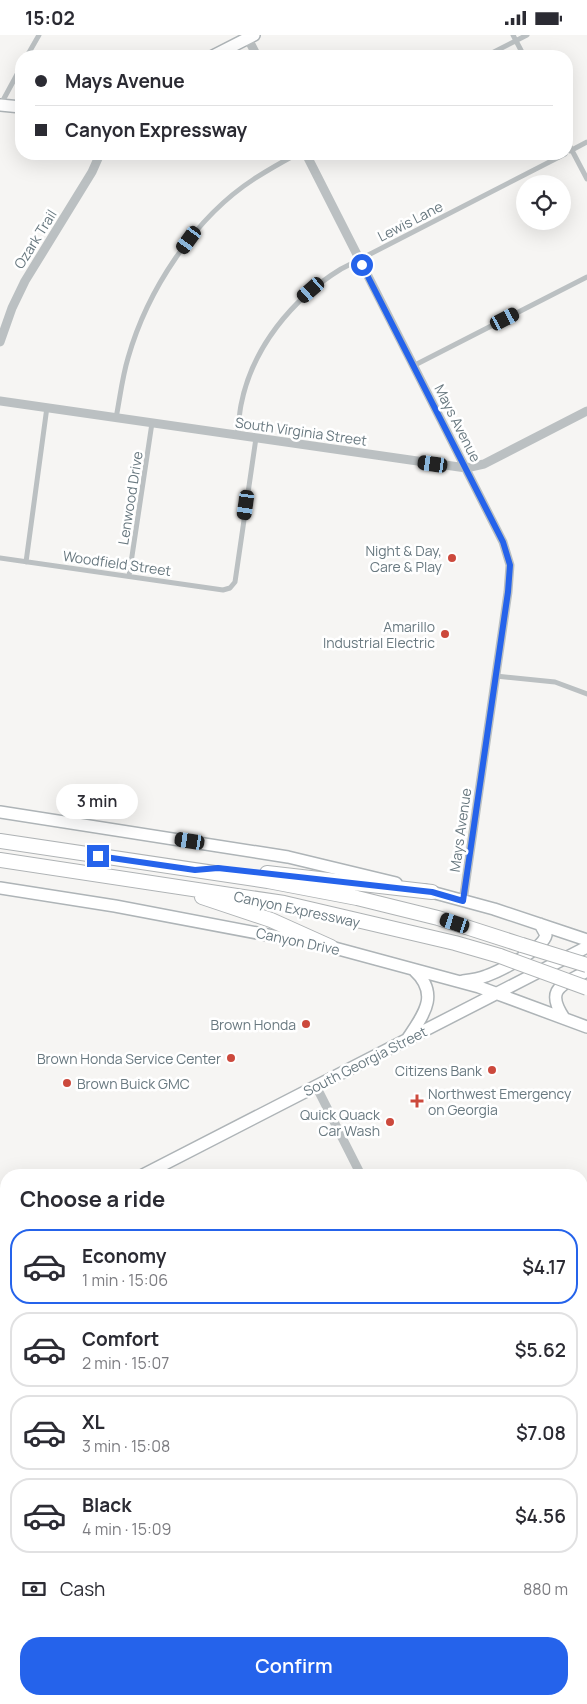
<!DOCTYPE html>
<meta charset="utf-8">
<style>
body{margin:0;font-family:Manrope,sans-serif;background:#f2f2f3;color:#2b2b33;height:100vh;display:flex;flex-direction:column;font-size:19px;white-space:nowrap}
*{box-sizing:border-box;margin:0}
p{font-size:16px;color:#7c7c81}
.icon{flex:none;width:28px;height:28px;fill:none;stroke:currentColor;stroke-width:2;stroke-linecap:round;stroke-linejoin:round}
.map{position:relative;flex:1;overflow:hidden}
.drawer{position:absolute;left:0px;top:1134px;width:588px;height:536px;display:flex;flex-direction:column;background:#fff;border-radius:20px 20px 0 0;box-shadow:0 5px 20px #0002}
.drawer>*{flex:none}
.guide{position:absolute;left:15px;top:15px;width:558px;height:110px;border-radius:20px;box-shadow:0 5px 20px #0002;display:grid;align-content:center;height:110px;padding:0 20px;background:#fff}
.buttons{position:absolute;left:516px;top:140px;display:grid;gap:10px}
.buttons a{display:grid;place-items:center;width:55px;height:55px;border-radius:50%;background:#fff;box-shadow:0 5px 20px #0002;font-size:25px}
.end{position:absolute;width:22px;height:22px;margin:-11px;border:6px solid #2563eb;background:#fff;box-shadow:0 0 0 2px #fff}
.from{border-radius:50%}
.bubble{position:absolute;height:35px;border-radius:18px;background:#fff;box-shadow:0 5px 20px #0002;font-size:16px;font-weight:600;line-height:35px;text-align:center}
.car{position:absolute;width:15px;height:30px;margin:-15px -8px;border-radius:6px;box-shadow:0 0 4px 1px #0007;background:linear-gradient(#222 24%,#8ab4d8 0 40%,#222 0 76%,#8ab4d8 0 86%,#222 0)}
.guide b{display:flex;align-items:center;gap:18px;height:48px;font-size:19px}
.guide b+b{border-top:1px solid #e1e1e2}
.guide i{width:12px;height:12px;background:#2b2b33}
ul{padding:0;list-style:none}
li{display:flex;align-items:center;gap:15px;height:75px;margin:0 10px 8px;padding:0 10px;border:2px solid #e1e1e2;border-radius:20px}
li div{flex:1}
li b{display:block;font-size:19px}
li em{font-style:normal;font-weight:600}
li.active{border-color:#2563eb}
li>.icon{width:45px;height:45px;stroke-width:1.5}
h2{padding:0 20px;font-size:22px;line-height:60px}
.pay{display:flex;align-items:center;gap:12px;height:55px;padding:0 20px;font-size:19px}
.pay p{margin-inline-start:auto}
.primary-button{display:flex;gap:10px;margin-top:auto;padding:10px 20px}
.primary-button a{flex:1;height:58px;border-radius:20px;background:#2563eb;color:#fff;font-size:20px;font-weight:600;line-height:58px;text-align:center}
.status{display:flex;justify-content:space-between;align-items:center;height:35px;padding:0 25px;background:#fff;direction:ltr}
.status svg{height:14px;fill:currentColor}
.map>svg:first-child{display:block}
</style>
<div class="status"><b>15:02</b><svg viewBox="0 0 49 12"><path d="M0 12V9h3v3zM5 12V6h3v6zM10 12V3h3v9zM15 12V0h3v12zM26 1h20v11H26zM47 4h2v5h-2z"/></svg></div>
<div class="map">
<svg width="587" height="1669" viewBox="0 0 587 1669">
<rect width="100%" height="100%" fill="#f6f5f3"/>
<g fill="none" stroke-linecap="round" stroke-linejoin="round">
<g stroke="#aeb4b7" stroke-width="14">
<path id="secondary" d="M213 21 254 0
M0 70 21 72
M0 777 288 822 396 848
M0 853 115 871 331 912 479 952 587 992
M424 855 494 874 587 905
M463 946C471 945 479 944 486 941 500 936 543 914 546 900L540 889
M564 983C544 953 563 950 587 936
M408 1003C424 979 440 959 414 935
M143 1140 587 912
M0 1202 6 1200"/>
</g>
<g stroke="#afb3b5" stroke-width="16">
<path id="motorway" d="M0 806 268 846 357 863 438 883 522 910
M0 825 284 868 455 908 500 921
M267 838 432 857
M202 862 271 885 331 912"/>
</g>
<path stroke="#bbc0c2" stroke-width="5" d="M513 0 524 21
M27 21 39 0
M486 21 527 0
M1 69 21 32
M566 104 587 144
M570 116 587 107
M413 331 587 242
M116 383C120 363 122 343 128 323 147 256 194 183 254 144 268 135 282 127 297 119
M237 400C239 390 239 380 241 370 252 313 292 264 341 234L565 119
M0 523 223 555 230 553 235 547 256 403
M26 527 47 372
M129 541 152 388
M496 641 555 647 587 659
M581 1453 587 1450
M581 1586 587 1583
M279 1664 282 1669
M560 1664 562 1669
M159 1669 169 1664
M418 1669 428 1664"/>
<path stroke="#bbc0c2" stroke-width="9" d="M246 0 257 21
M306 119 503 507 510 530 508 557 463 866
M0 307 12 273 25 246 92 137 100 119
M0 366 466 433 484 429 587 376
M316 1051 361 1140
M581 1358 587 1361
M0 1622 6 1634
M21 1664 24 1669"/>
<use href="#secondary" stroke="#fff" stroke-width="11"/>
<use href="#motorway" stroke="#fff" stroke-width="14"/>
<g stroke="#afb3b5" stroke-width="16" stroke-linecap="butt">
<path id="motorway-bridge" d="M522 910 587 930
M500 921 587 953"/>
</g>
<use href="#motorway-bridge" stroke="#fff" stroke-width="14"/>
</g>
<g fill="none" stroke-linecap="round" stroke-linejoin="round">
<path stroke="#2563eb" stroke-width="6" d="M98 821 195 835 218 833 432 857 463 866 508 557 510 530 503 507 362 230"/>
</g>
<g fill="#cc493c" stroke="#fff" stroke-width="2">
<circle cx="452" cy="523" r="5"/>
<circle cx="445" cy="599" r="5"/>
<circle cx="306" cy="989" r="5"/>
<circle cx="231" cy="1023" r="5"/>
<circle cx="492" cy="1035" r="5"/>
<circle cx="67" cy="1048" r="5"/>
<path d="M414.5 1058.5h5v5h5v5h-5v5h-5v-5h-5v-5h5z"/>
<circle cx="390" cy="1087" r="5"/>
</g>
<g text-anchor="middle" dominant-baseline="central" stroke-width="5" stroke-linejoin="round" paint-order="stroke">
<g font-size="14" fill="#697980" stroke="#fff">
<text transform="translate(410 186) rotate(-27)">Lewis Lane</text>
<text transform="translate(35 204) rotate(-58)">Ozark Trail</text>
<text transform="translate(458 388) rotate(63)">Mays Avenue</text>
<text transform="translate(301 396) rotate(8)">South Virginia Street</text>
<text transform="translate(130 463) rotate(-81)">Lenwood Drive</text>
<text transform="translate(117 528) rotate(8)">Woodfield Street</text>
<text transform="translate(460 795) rotate(-82)">Mays Avenue</text>
<text transform="translate(297 874) rotate(12)">Canyon Expressway</text>
<text transform="translate(298 906) rotate(12)">Canyon Drive</text>
<text transform="translate(365 1026) rotate(-27)">South Georgia Street</text>
</g>
<g font-size="14" fill="#697980" stroke="#fff" text-anchor="end">
<text x="442" y="515">Night &amp; Day,<tspan x="442" dy="16">Care &amp; Play</tspan></text>
<text x="435" y="591">Amarillo<tspan x="435" dy="16">Industrial Electric</tspan></text>
<text x="296" y="989">Brown Honda</text>
<text x="221" y="1023">Brown Honda Service Center</text>
<text x="482" y="1035">Citizens Bank</text>
<text x="77" y="1048" text-anchor="start">Brown Buick GMC</text>
<text x="428" y="1058" text-anchor="start">Northwest Emergency<tspan x="428" dy="16">on Georgia</tspan></text>
<text x="380" y="1079">Quick Quack<tspan x="380" dy="16">Car Wash</tspan></text>
</g>
</g>
</svg>
<div class="buttons">
<a><svg class="icon" aria-label="locate" viewBox="0 0 24 24"><circle cx="12" cy="12" r="6"/><path d="M12 2v4M12 18v4M2 12h4M18 12h4"/></svg></a>
</div>
<i class="end from" style="left:362px;top:230px"></i>
<i class="end" style="left:98px;top:821px"></i>
<div class="bubble" style="left:56px;top:749px;width:82px">3 min</div>
<i class="car" style="left:189px;top:205px;rotate:216deg"></i>
<i class="car" style="left:311px;top:255px;rotate:229deg"></i>
<i class="car" style="left:505px;top:284px;rotate:63deg"></i>
<i class="car" style="left:433px;top:429px;rotate:278deg"></i>
<i class="car" style="left:246px;top:470px;rotate:188deg"></i>
<i class="car" style="left:190px;top:806px;rotate:279deg"></i>
<i class="car" style="left:455px;top:888px;rotate:288deg"></i>
<div class="guide">
<b><i class="from"></i>Mays Avenue</b>
<b><i></i>Canyon Expressway</b>
</div>
<section class="drawer">
<h2>Choose a ride</h2>
<ul>
<li class="active"><svg class="icon" aria-label="car" viewBox="0 0 24 24"><path d="M5 17H2v-5l4-1 3-4h7l3 4 3 1v5h-3M9 17h6M6 11h13"/><circle cx="7" cy="17" r="2"/><circle cx="17" cy="17" r="2"/></svg><div><b>Economy</b><p>1 min · 15:06</p></div><em>$4.17</em></li>
<li><svg class="icon" aria-label="car" viewBox="0 0 24 24"><path d="M5 17H2v-5l4-1 3-4h7l3 4 3 1v5h-3M9 17h6M6 11h13"/><circle cx="7" cy="17" r="2"/><circle cx="17" cy="17" r="2"/></svg><div><b>Comfort</b><p>2 min · 15:07</p></div><em>$5.62</em></li>
<li><svg class="icon" aria-label="car" viewBox="0 0 24 24"><path d="M5 17H2v-5l4-1 3-4h7l3 4 3 1v5h-3M9 17h6M6 11h13"/><circle cx="7" cy="17" r="2"/><circle cx="17" cy="17" r="2"/></svg><div><b>XL</b><p>3 min · 15:08</p></div><em>$7.08</em></li>
<li><svg class="icon" aria-label="car" viewBox="0 0 24 24"><path d="M5 17H2v-5l4-1 3-4h7l3 4 3 1v5h-3M9 17h6M6 11h13"/><circle cx="7" cy="17" r="2"/><circle cx="17" cy="17" r="2"/></svg><div><b>Black</b><p>4 min · 15:09</p></div><em>$4.56</em></li>
</ul>
<div class="pay"><svg class="icon" aria-label="cash" viewBox="0 0 24 24"><path d="M3 7h18v10H3z"/><circle cx="12" cy="12" r="2"/></svg>Cash<p>880 m</p></div>
<div class="primary-button"><a>Confirm</a></div>
</section>
</div>
